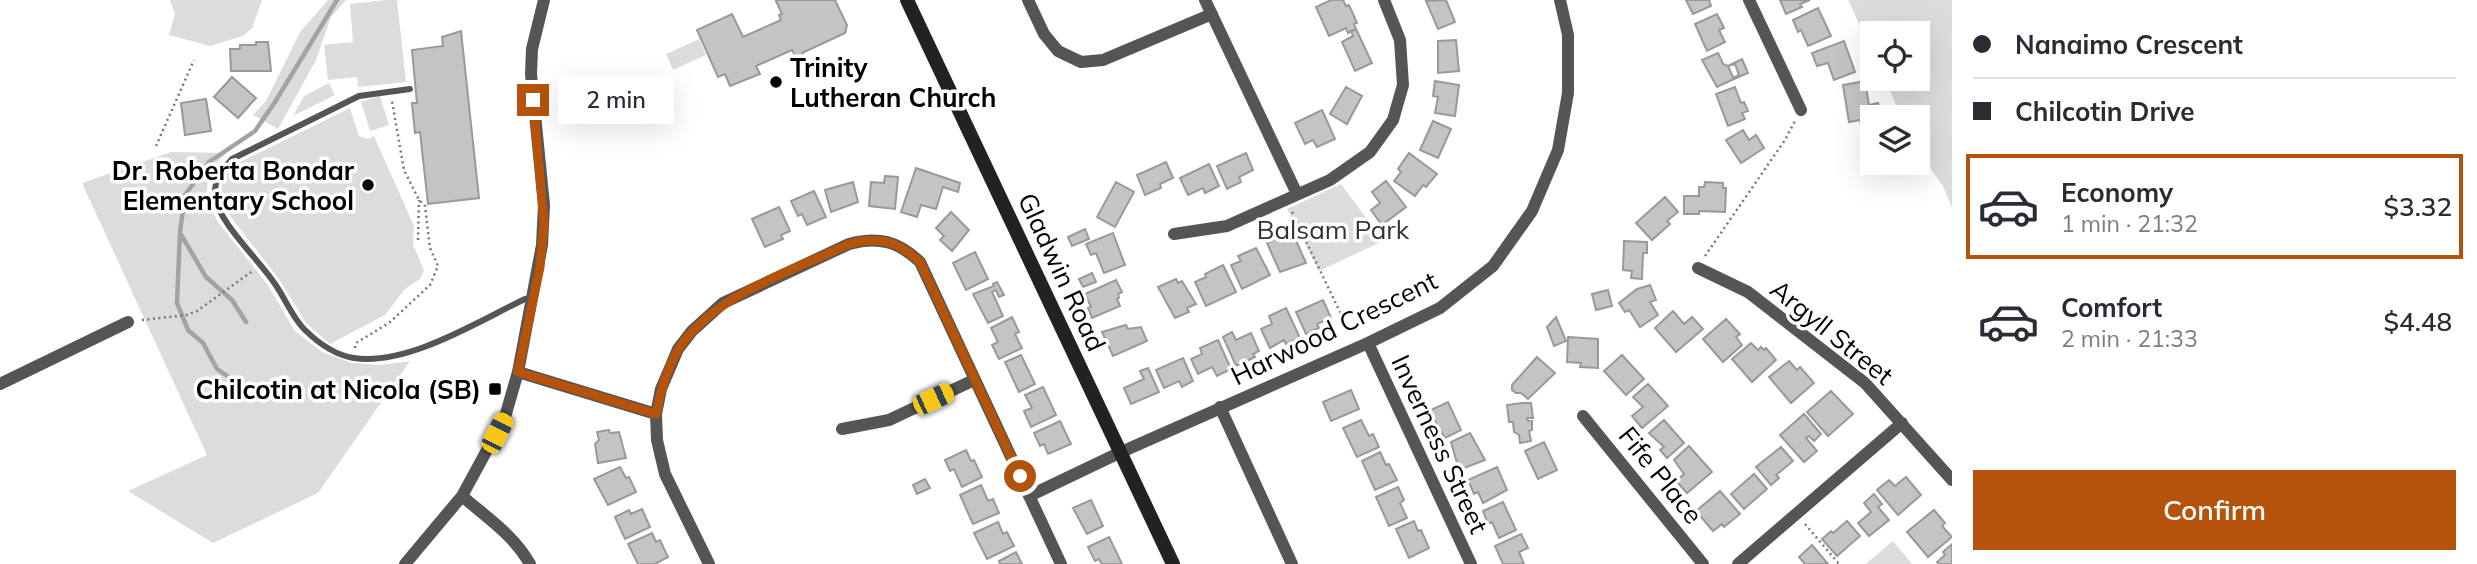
<!DOCTYPE html>
<meta charset="utf-8">
<style>
body{margin:0;font-family:Mulish,sans-serif;background:#f7f7f7;color:#2b2b33;height:100vh;display:flex;flex-direction:column;font-size:26px;white-space:nowrap}
*{box-sizing:border-box;margin:0}
p{font-size:23px;color:#7c7c81}
.icon{flex:none;width:38px;height:38px;fill:none;stroke:currentColor;stroke-width:2;stroke-linecap:round;stroke-linejoin:round}
.map{position:relative;flex:1;overflow:hidden}
.details{display:flex;flex-direction:column;background:#fff;width:525px}
.details>*{flex:none}
.hud{display:grid;align-content:center;height:154px;padding:0 21px;background:#fff}
.tools{position:absolute;left:1860px;top:21px;display:grid;gap:14px}
.tools a{display:grid;place-items:center;width:70px;height:70px;border-radius:0px;background:#fff;box-shadow:0 7px 28px #0002;font-size:35px}
.end{position:absolute;width:32px;height:32px;margin:-16px;border:9px solid #b45309;background:#fff;box-shadow:0 0 0 4px #fff}
.from{border-radius:50%}
.bubble{position:absolute;height:49px;border-radius:0px;background:#fff;box-shadow:0 7px 28px #0002;font-size:23px;font-weight:600;line-height:49px;text-align:center}
.car{position:absolute;width:21px;height:42px;margin:-21px -10px;border-radius:9px;box-shadow:0 0 5px 2px #0007;background:linear-gradient(#f5c518 24%,#345 0 40%,#f5c518 0 76%,#345 0 86%,#f5c518 0)}
.hud b{display:flex;align-items:center;gap:24px;height:66px;font-size:26px}
.hud b+b{border-top:2px solid #e1e1e2}
.hud i{width:18px;height:18px;background:#2b2b33}
ul{padding:0;list-style:none}
li{display:flex;align-items:center;gap:21px;height:105px;margin:0 14px 10px;padding:0 7px;border:4px solid transparent;border-radius:0px}
li div{flex:1}
li b{display:block;font-size:26px}
li em{font-style:normal;font-weight:600}
li.on{border-color:#b45309}
li>.icon{width:63px;height:63px;stroke-width:1.5}
.button{display:flex;gap:14px;margin-top:auto;padding:14px 21px}
.button a{flex:1;height:80px;border-radius:0px;background:#b45309;color:#fff;font-size:28px;font-weight:600;line-height:80px;text-align:center}
main{display:flex;flex:1;min-height:0}
.map>svg:first-child{display:block}
</style>
<main>
<div class="map">
<svg width="1952" height="564" viewBox="0 0 1952 564">
<rect width="100%" height="100%" fill="#fff"/>
<path fill="#dcdcdc" d="M170 0H262L252 28 243 36 210 46 169 35 175 14Z
M328 0H346L331 17 316 60 278 129 253 115 266 101 300 32Z
M386 0H397L406 82 358 87 357 77 328 80 324 45 353 42 350 4Z
M1848 0H1952V208L1943 186 1918 151V117H1901L1885 79H1918V33H1872V51Z
M699 39 706 55 673 70 666 54Z
M329 83 335 95 293 116 304 96Z
M380 96 389 125 370 131 361 102Z
M350 108 359 136 368 139 374 136 414 226 413 245 424 270 421 278 404 290 385 315 330 344 306 323 279 279 230 216 221 195 223 176 236 164Z
M171 152 226 153 209 171 206 199 218 222 267 284 295 331 322 352 352 363 381 365 410 361 318 493 213 543 128 491 207 455 82 183Z
M1341 184 1383 241 1319 271 1287 209Z
M1893 541 1912 564H1866Z"/>
<g fill="none" stroke-linecap="round" stroke-linejoin="round">
<path stroke="#a3a3a3" stroke-width="4.5" d="M180 233 206 277 232 300 246 322
M239 384 217 369 203 343 188 330 177 303 180 232 185 195 209 162 255 131 275 102 337 0"/>
</g>
<path fill="#c4c4c4" stroke="#999" stroke-width="2" d="M779 0H835L847 25 845 33 802 53 803 56 797 59 792 50 756 66 760 74 730 86 725 74 718 77 697 30 732 14 743 37 781 20 779 15 782 14 776 1Z
M1331 0H1343L1346 6 1349 5 1357 23 1354 24 1356 29 1348 33 1346 28 1329 36 1316 7Z
M1446 0 1455 22 1438 29 1426 1Z
M1686 0H1709L1711 6 1693 14Z
M1780 0H1810L1800 4 1802 7 1786 14Z
M1818 8 1831 36 1808 46 1801 30 1798 32 1793 20Z
M1717 14 1724 28 1719 30 1725 42 1707 51 1695 24Z
M1356 29 1372 63 1355 71 1342 42 1353 36 1351 31Z
M461 31 479 198 428 204 420 132 415 133 412 103H417L412 50 443 46 442 37Z
M1456 40 1459 71 1438 73V41Z
M1844 41 1855 72 1834 80 1828 63 1817 66 1812 53Z
M256 42H268L271 71H231L230 49H240V45H256Z
M1718 53 1723 64 1728 66 1734 79 1717 87 1702 60Z
M1742 59 1748 73 1734 79 1733 78 1739 75 1735 64 1728 66Z
M232 77 256 98 238 118 214 97Z
M1435 81 1459 85 1455 116 1435 113 1438 97 1433 96Z
M1865 81 1869 105 1878 103 1880 117H1872V124L1861 125 1860 120 1849 122 1843 85Z
M1346 87 1362 96 1347 124 1330 114Z
M1735 87 1741 103 1744 102 1748 111 1742 113 1745 119 1728 126 1716 94Z
M206 99 211 131 185 135 181 103Z
M1322 110 1335 139 1317 147 1313 140 1305 144 1295 123Z
M1433 121 1451 129 1438 158 1420 150Z
M1743 130 1749 140 1756 135 1764 148 1741 163 1726 140Z
M1246 153 1253 170 1239 177 1241 182 1227 189 1217 166Z
M1409 153 1437 174 1426 187 1423 185 1415 196 1394 181 1401 172 1398 169Z
M1166 162 1173 178 1160 184 1161 188 1145 195 1137 175Z
M1209 164 1219 186 1205 193 1203 188 1188 195 1180 178Z
M916 168 960 183 958 192 943 187 936 209 921 205 917 217 901 212Z
M885 176 898 177 895 209 869 206 871 182 884 183Z
M1386 181 1406 207 1382 225 1371 210 1380 203 1372 192Z
M853 182 858 202 831 212 825 190Z
M1116 182 1134 192 1115 227 1097 217Z
M1705 182 1723 183V188H1726L1725 212 1699 211V214H1684V196H1699V187H1704Z
M814 191 826 217 807 225 802 214 798 216 791 201Z
M1665 197 1678 212 1667 221 1670 224 1652 240 1636 223Z
M779 207 790 231 781 235 783 239 765 247 752 219Z
M951 212 969 230 952 251 940 240 944 236 936 228Z
M1085 229 1089 239 1072 246 1068 237Z
M1113 233 1125 265 1104 273 1096 253 1091 255 1086 244Z
M1294 236 1306 263 1280 272 1267 243 1281 237 1282 241Z
M1624 241 1647 242V253H1643L1642 279 1631 278 1632 271 1623 270Z
M1256 248 1270 275 1242 289 1231 265 1241 261 1238 256Z
M975 252 988 279 966 290 953 263Z
M1223 265 1236 292 1206 306 1195 282 1206 277 1205 274Z
M1092 273 1096 282 1083 287 1079 279Z
M1176 279 1178 283 1182 281 1196 304 1187 308 1189 312 1175 318 1158 287Z
M1116 280 1122 292 1118 294 1119 298 1117 299 1120 306 1092 318 1088 308 1091 307 1085 294Z
M997 282 1004 295 999 297 996 290 992 292 1003 316 988 323 973 294 994 286 993 284Z
M1650 285 1656 300 1650 302 1658 315 1640 327 1629 310 1625 312 1619 303 1637 289Z
M1608 290 1612 306 1596 310 1592 294Z
M1323 300 1331 318 1317 324 1319 328 1306 334 1296 312Z
M1286 308 1300 338 1286 344 1284 340 1270 348 1261 329 1272 324 1269 316Z
M1673 311 1684 324 1692 317 1703 329 1676 352 1655 328Z
M1012 317 1019 332 1015 334 1022 348 999 359 992 345 998 342 991 328Z
M1556 317 1566 341 1554 346 1547 327Z
M1726 319 1740 334 1736 337 1742 345 1723 362 1703 339Z
M1126 325 1128 329 1141 327 1147 341 1113 356 1102 332Z
M1232 332 1236 340 1251 333 1259 351 1253 354 1255 357 1236 366 1223 337Z
M1568 337 1598 339V368L1580 367 1581 363 1567 362Z
M1218 340 1231 369 1217 376 1212 367 1198 374 1191 359 1202 354 1200 348Z
M1751 343 1758 350 1761 347 1764 350 1766 348 1776 360 1752 382 1732 359Z
M1021 355 1035 384 1019 392 1005 362Z
M1622 355 1644 379 1626 395 1604 371Z
M1537 357 1555 373 1528 399 1521 393H1516L1512 390V385Z
M1183 358 1193 381 1182 387 1179 381 1164 388 1156 370Z
M1789 361 1797 370 1800 367 1814 383 1791 403 1769 377Z
M1148 368 1159 392 1131 404 1124 388 1144 379 1140 371Z
M1648 384 1668 406 1642 428 1632 416 1643 407 1633 397Z
M1043 387 1056 415 1031 427 1024 411 1032 408 1025 395Z
M1351 390 1359 409 1331 421 1323 402Z
M1831 391 1853 414 1828 436 1807 412Z
M1448 402 1461 430 1445 438 1429 411Z
M1522 403H1531L1533 418H1527L1528 421H1532V430L1529 431 1531 441 1520 443 1519 435 1514 432 1513 422H1509L1507 405Z
M1804 414 1821 434 1814 441 1809 436 1806 438 1817 451 1804 462 1780 435Z
M1361 420 1369 436 1373 434 1379 447 1357 457 1343 428Z
M1664 420 1684 443 1667 458 1660 450 1664 447 1649 433Z
M1060 421 1071 444 1048 454 1044 444 1040 446 1034 433Z
M609 430 610 433 619 432 626 458 598 463 595 444 599 440 597 432Z
M1470 433 1485 460 1459 470 1451 442Z
M1544 442 1557 470 1538 479 1525 451Z
M1689 446 1712 472 1687 493 1676 481 1684 474 1674 460Z
M1781 447 1793 461 1776 475 1779 478 1771 485 1756 467Z
M966 450 971 461 974 460 982 477 962 487 954 469 950 471 945 460Z
M1380 452 1386 465 1389 464 1397 480 1375 490 1362 461Z
M620 467 626 478 629 477 636 492 608 505 594 479Z
M1497 467 1507 490 1483 503 1478 492 1474 494 1468 480Z
M1754 474 1767 489 1744 509 1731 494Z
M1906 477 1921 495 1898 515 1877 490 1889 480 1895 486Z
M925 479 930 488 917 494 913 485Z
M981 485 988 501 993 499 999 513 973 524 960 495Z
M1398 487 1404 500 1400 503 1407 518 1389 526 1376 497Z
M1720 491 1740 514 1724 527 1722 524 1713 531 1696 511Z
M1874 494 1882 504 1878 507 1889 520 1869 536 1858 523 1871 512 1864 503Z
M1091 500 1103 526 1087 534 1073 508Z
M1503 502 1516 530 1499 538 1492 522 1488 524 1483 511Z
M642 509 650 527 625 539 615 517 629 510 631 514Z
M1934 510 1945 523 1942 526 1952 537 1928 557 1907 532Z
M1414 521 1418 531 1421 530 1429 548 1409 558 1396 529Z
M1847 521 1860 536 1837 556 1822 539 1831 531 1833 533Z
M998 522 1003 534 1007 532 1014 546 987 559 974 533Z
M652 533 656 542 660 540 668 557 655 564H638L628 544Z
M1521 534 1528 548 1519 552 1524 564H1503L1495 546Z
M1109 537 1122 564H1102L1099 559 1095 561 1088 547Z
M1952 544V564H1939L1937 562 1945 555 1943 552Z
M1812 545 1828 564H1805L1799 557Z
M1016 552 1022 564H1000L999 561Z"/>
<g fill="none" stroke-linecap="round" stroke-linejoin="round">
<path stroke="#777" stroke-width="2.5" stroke-dasharray="2 3.5" stroke-linecap="butt" d="M156 146 194 60
M1292 212 1351 335
M418 240 419 200
M1705 256 1785 140 1796 119
M142 320 187 315 197 311 254 270
M355 348 356 343 389 323 430 285 438 266 430 248 425 206 419 200 404 170 392 101
M1805 524 1839 564"/>
<path stroke="#555" stroke-width="6" d="M410 89 359 96 232 159C221 171 214 179 215 196 217 221 261 262 275 284 285 298 292 317 304 329 318 343 334 355 354 358 407 366 477 322 525 299"/>
<path stroke="#555" stroke-width="12" d="M1028 0 1044 34 1058 51 1081 62 1103 60 1212 14
M1205 0 1297 194
M1749 0 1801 110
M1174 234 1227 226 1330 180 1370 152 1393 120 1403 85 1400 40 1384 0
M1698 268 1748 292 1865 383 1952 480
M1368 343 1471 564
M518 372 656 414
M0 384 128 322
M1220 407 1292 564
M1583 416 1703 564
M842 429 889 420 974 380
M462 496C486 517 514 535 530 564
M1029 496 1119 453 1368 343 1440 308 1493 266 1532 211 1558 150 1568 93V35L1560 0
M405 564 462 496 505 417 518 372 542 245 544 205 531 74 532 49 544 0
M709 564 665 474 657 440 656 414 661 389 670 368 678 349 692 331 723 303 849 244C878 236 898 241 920 262L1061 564
M1738 564 1902 423"/>
<path stroke="#222" stroke-width="14" d="M907 0 1173 564"/>
</g>
<g fill="none" stroke-linecap="round" stroke-linejoin="round">
<path stroke="#b45309" stroke-width="9" d="M533 100 544 223 540 267 518 372 656 414C661 391 667 367 680 347 714 295 794 270 849 244 878 236 898 241 920 262L1020 476"/>
</g>
<g fill="#000" stroke="#fff" stroke-width="2.5">
<circle cx="776" cy="82" r="7"/>
<circle cx="368" cy="185" r="7"/>
<rect x="488" y="382" width="14" height="14" rx="3.5"/>
</g>
<g text-anchor="middle" dominant-baseline="central" stroke-width="7" stroke-linejoin="round" paint-order="stroke">
<g font-size="26" font-weight="bold" fill="#000" stroke="#fff" text-anchor="end">
<text x="790" y="67" text-anchor="start">Trinity<tspan x="790" dy="30">Lutheran Church</tspan></text>
<text x="354" y="170">Dr. Roberta Bondar<tspan x="354" dy="30">Elementary School</tspan></text>
<text x="481" y="389">Chilcotin at Nicola (SB)</text>
</g>
<g font-size="26" fill="#333" stroke="#fff">
<text x="1333" y="229">Balsam Park</text>
</g>
<g font-size="26" fill="#000" stroke="#fff">
<text transform="translate(1062 272) rotate(65)">Gladwin Road</text>
<text transform="translate(1334 328) rotate(-26)">Harwood Crescent</text>
<text transform="translate(1832 332) rotate(39)">Argyll Street</text>
<text transform="translate(1440 444) rotate(65)">Inverness Street</text>
<text transform="translate(1661 475) rotate(51)">Fife Place</text>
</g>
</g>
</svg>
<div class="tools">
<a><svg class="icon" aria-label="locate" viewBox="0 0 24 24"><circle cx="12" cy="12" r="6"/><path d="M12 2v4M12 18v4M2 12h4M18 12h4"/></svg></a>
<a><svg class="icon" aria-label="layers" viewBox="0 0 24 24"><path d="M12 4l9 5-9 5-9-5zM3 14l9 5 9-5"/></svg></a>
</div>
<i class="end from" style="left:1020px;top:476px"></i>
<i class="end" style="left:533px;top:100px"></i>
<div class="bubble" style="left:558px;top:75px;width:116px">2 min</div>
<i class="car" style="left:933px;top:399px;rotate:65deg"></i>
<i class="car" style="left:497px;top:433px;rotate:27deg"></i>
</div>
<section class="details">
<div class="hud">
<b><i class="from"></i>Nanaimo Crescent</b>
<b><i></i>Chilcotin Drive</b>
</div>
<ul>
<li class="on"><svg class="icon" aria-label="car" viewBox="0 0 24 24"><path d="M5 17H2v-5l4-1 3-4h7l3 4 3 1v5h-3M9 17h6M6 11h13"/><circle cx="7" cy="17" r="2"/><circle cx="17" cy="17" r="2"/></svg><div><b>Economy</b><p>1 min · 21:32</p></div><em>$3.32</em></li>
<li><svg class="icon" aria-label="car" viewBox="0 0 24 24"><path d="M5 17H2v-5l4-1 3-4h7l3 4 3 1v5h-3M9 17h6M6 11h13"/><circle cx="7" cy="17" r="2"/><circle cx="17" cy="17" r="2"/></svg><div><b>Comfort</b><p>2 min · 21:33</p></div><em>$4.48</em></li>
</ul>
<div class="button"><a>Confirm</a></div>
</section>
</main>
